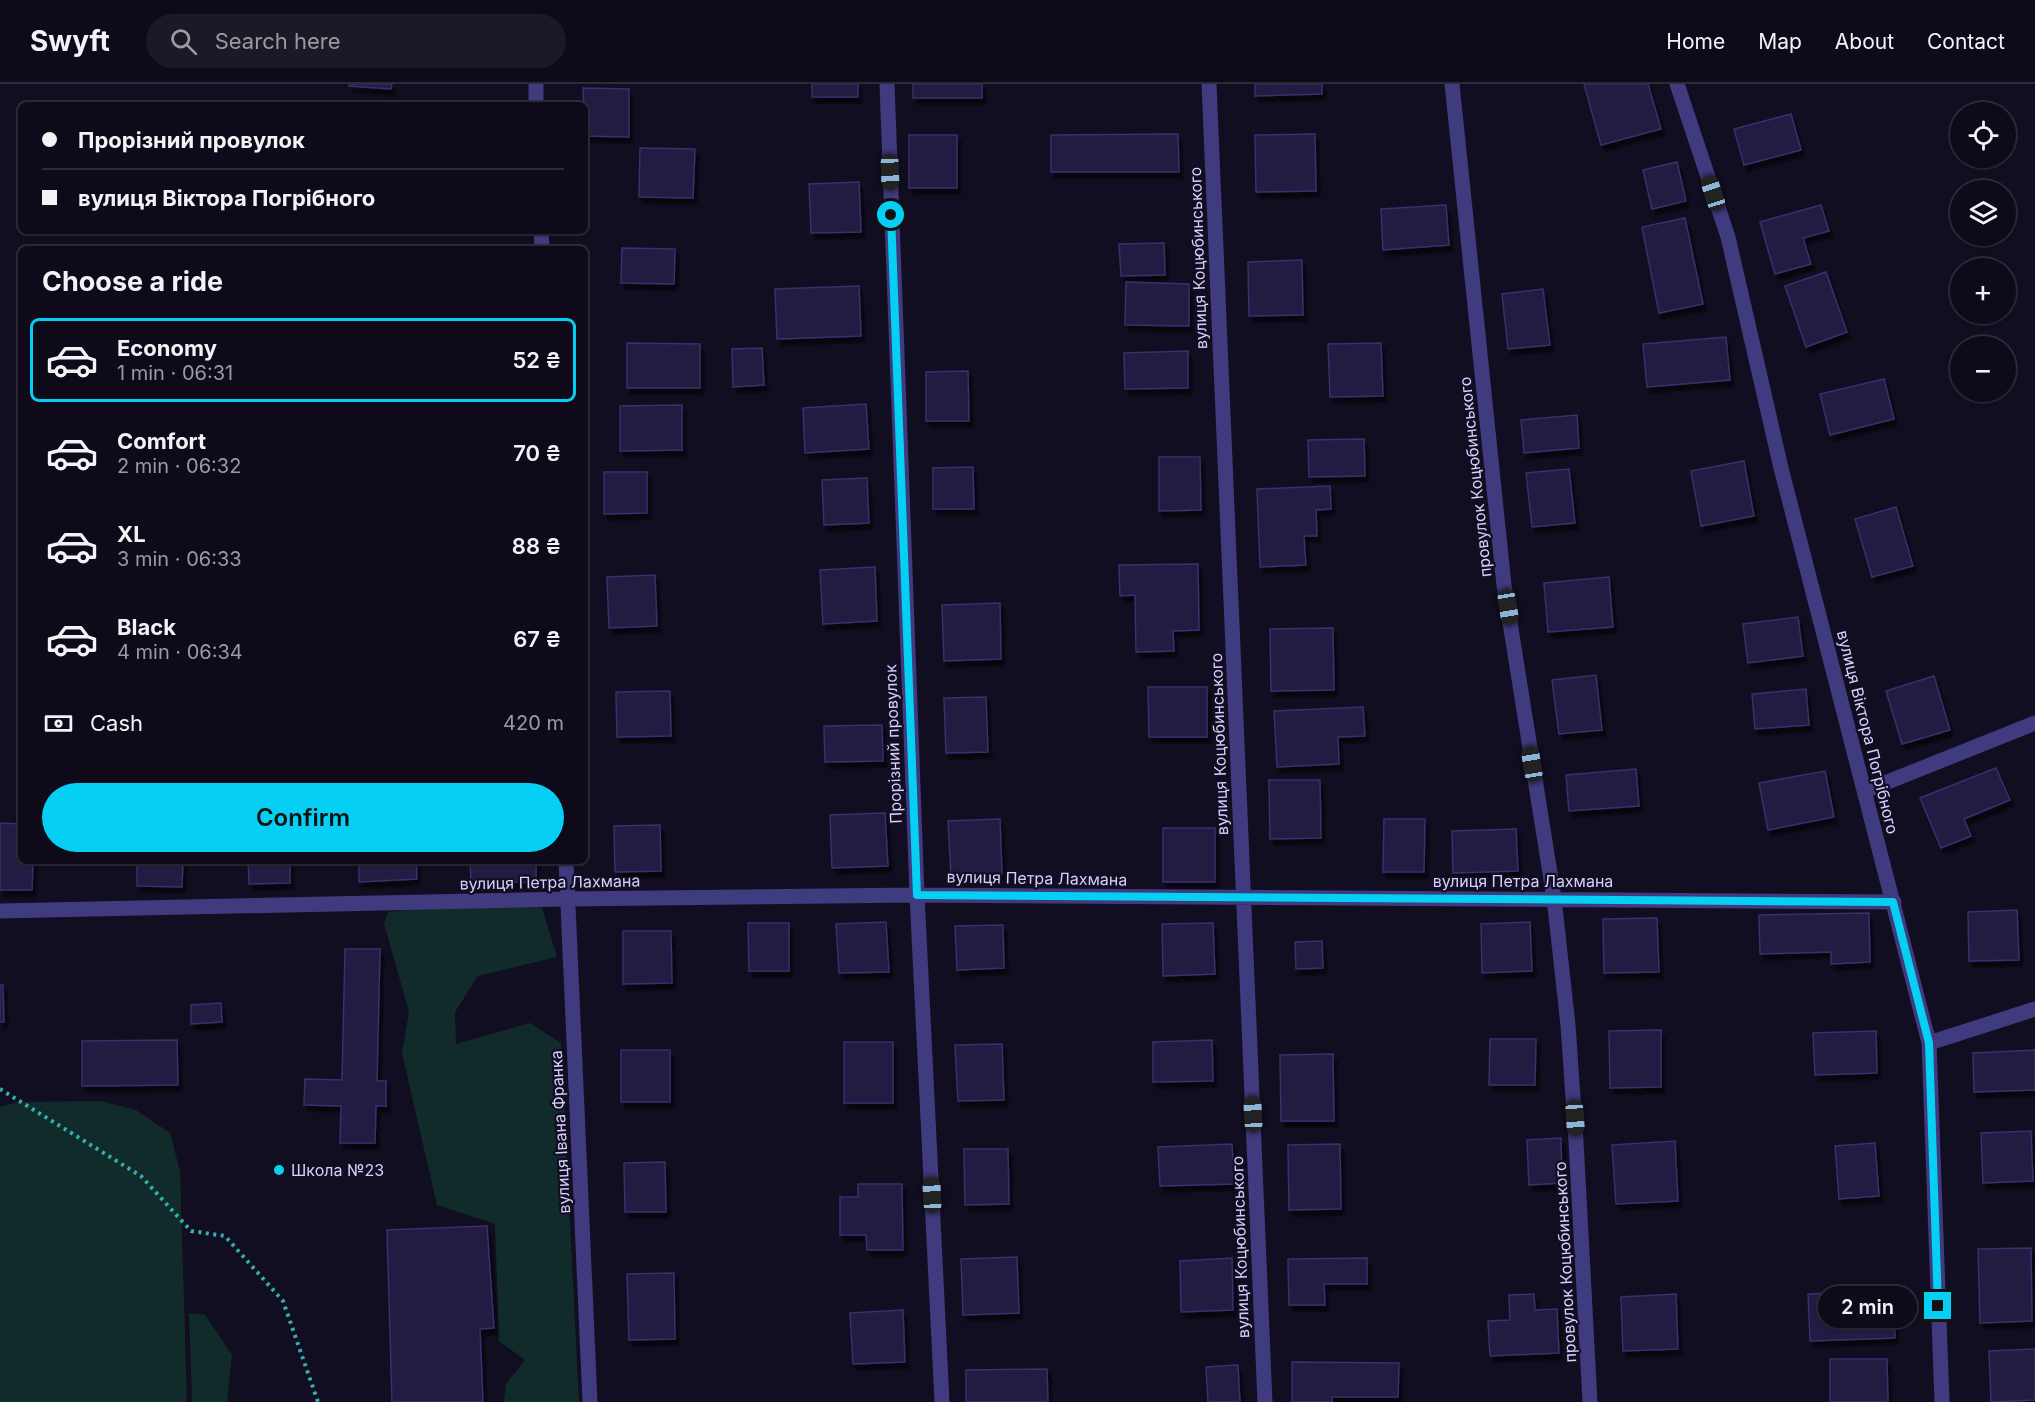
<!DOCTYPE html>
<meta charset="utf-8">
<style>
body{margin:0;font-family:Inter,sans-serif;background:#1c1826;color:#f1f3f6;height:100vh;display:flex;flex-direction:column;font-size:22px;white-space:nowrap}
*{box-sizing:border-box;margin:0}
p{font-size:20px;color:#9b9aa2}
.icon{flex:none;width:33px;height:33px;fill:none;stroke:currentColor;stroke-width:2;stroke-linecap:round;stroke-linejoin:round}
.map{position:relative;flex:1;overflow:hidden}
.sheet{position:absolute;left:18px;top:162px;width:570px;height:618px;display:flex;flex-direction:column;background:#0e0a19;border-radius:9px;box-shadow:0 2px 4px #0004,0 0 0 2px #2e2b38}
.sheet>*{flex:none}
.guide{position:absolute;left:18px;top:18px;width:570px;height:132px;border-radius:9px;box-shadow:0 2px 4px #0004,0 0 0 2px #2e2b38;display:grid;align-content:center;height:132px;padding:0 24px;background:#0e0a19}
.buttons{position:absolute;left:1950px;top:18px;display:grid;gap:12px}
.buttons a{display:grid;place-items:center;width:66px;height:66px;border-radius:50%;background:#0e0a19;box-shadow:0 2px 4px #0004,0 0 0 2px #2e2b38;font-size:30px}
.end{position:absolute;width:27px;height:27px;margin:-14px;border:8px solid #05d0f4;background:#111;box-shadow:0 0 0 3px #111}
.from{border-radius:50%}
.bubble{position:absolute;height:42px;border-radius:21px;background:#0e0a19;box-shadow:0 2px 4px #0004,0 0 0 2px #2e2b38;font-size:20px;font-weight:600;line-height:42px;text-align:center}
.car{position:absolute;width:18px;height:36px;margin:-18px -9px;border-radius:8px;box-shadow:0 0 4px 2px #0007;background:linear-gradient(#222 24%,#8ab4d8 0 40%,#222 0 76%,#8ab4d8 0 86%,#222 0)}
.guide b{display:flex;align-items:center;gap:21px;height:57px;font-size:22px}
.guide b+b{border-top:2px solid #2e2b38}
.guide i{width:15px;height:15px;background:#f1f3f6}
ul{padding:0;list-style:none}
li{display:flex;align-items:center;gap:18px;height:84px;margin:0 12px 9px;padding:0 12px;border:3px solid transparent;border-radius:9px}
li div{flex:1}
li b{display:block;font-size:22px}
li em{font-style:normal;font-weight:600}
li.on{border-color:#05d0f4}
li>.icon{width:54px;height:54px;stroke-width:1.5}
h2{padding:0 24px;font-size:27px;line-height:72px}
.pay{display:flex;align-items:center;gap:15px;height:66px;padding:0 24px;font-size:22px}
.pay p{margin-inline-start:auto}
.cta{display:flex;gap:12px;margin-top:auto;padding:12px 24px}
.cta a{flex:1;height:69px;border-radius:36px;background:#05d0f4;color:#111;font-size:24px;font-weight:600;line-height:69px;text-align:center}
header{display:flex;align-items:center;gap:36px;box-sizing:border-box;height:84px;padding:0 30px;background:#0e0a19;border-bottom:2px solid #2e2b38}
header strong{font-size:28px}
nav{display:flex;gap:33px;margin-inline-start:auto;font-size:21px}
.search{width:420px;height:54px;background:#1c1826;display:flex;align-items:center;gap:15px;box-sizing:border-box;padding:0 21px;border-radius:33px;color:#9b9aa2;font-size:22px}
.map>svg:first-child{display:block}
</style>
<header>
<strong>Swyft</strong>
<div class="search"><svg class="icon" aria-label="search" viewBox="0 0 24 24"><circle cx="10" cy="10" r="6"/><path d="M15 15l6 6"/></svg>Search here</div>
<nav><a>Home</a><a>Map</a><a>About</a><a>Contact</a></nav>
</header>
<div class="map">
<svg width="2035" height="1318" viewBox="0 0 2035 1318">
<defs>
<filter id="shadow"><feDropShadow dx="3.5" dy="6" stdDeviation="1.5" flood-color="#0009"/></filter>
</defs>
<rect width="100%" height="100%" fill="#120e21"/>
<path fill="#112b2b" d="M474 819 542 824 557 873 478 892 455 928 456 960 530 939 561 959 579 1318H504L506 1300 525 1276 499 1257 495 1140 437 1121 402 969 409 928 384 839 388 828Z
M101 1017 136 1026 170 1049 180 1087 187 1318H0V1023L18 1018Z
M189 1229 205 1231 232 1271 227 1318H192Z"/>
<path fill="#241a42" stroke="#3d2d6d" stroke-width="1.5" filter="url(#shadow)" d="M349 0H392L391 5 349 2Z
M812 0H858V13H812Z
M913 0H982V14H913Z
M1255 0H1322V10L1255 12Z
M1584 0H1648L1661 45 1601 61Z
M583 4 629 5V53L585 52Z
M1791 30 1801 66 1744 81 1734 45Z
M1178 50 1179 88H1051V51Z
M1315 50 1316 107 1256 108 1255 51Z
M909 51H957V104H909Z
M640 64 695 65 693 114 639 113Z
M1677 78 1686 117 1652 125 1643 86Z
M859 98 861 148 811 149 809 100Z
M1446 121 1449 161 1383 166 1381 125Z
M1821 121 1829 147 1803 154 1811 180 1775 190 1760 138Z
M1685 134 1703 220 1659 229 1642 143Z
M1164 159 1165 191 1121 192 1119 160Z
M622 164 675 165 674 200 621 199Z
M1302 176 1303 231 1249 232 1248 178Z
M1826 188 1847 248 1806 263 1785 202Z
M1126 198 1189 200V242L1125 241Z
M859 202 861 252 777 255 775 205Z
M1543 205 1550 261 1508 265 1502 210Z
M1726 253 1730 296 1647 303 1643 260Z
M627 259 700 260V304H627Z
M1381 259 1383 312 1330 313 1328 260Z
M762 264 764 301 733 303 732 265Z
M1188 267V304L1125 305 1124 269Z
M968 287 969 337H926V288Z
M1884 295 1894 335 1830 351 1820 310Z
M866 320 869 365 805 369 803 324Z
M682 321V366L620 367V322Z
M1577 331 1579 364 1524 369 1521 336Z
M1364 355 1365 392 1309 393 1308 356Z
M1159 373H1200L1201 426 1159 427Z
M1744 377 1754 432 1701 442 1691 387Z
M973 383 974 425H933V384Z
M1569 385 1575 439 1532 443 1526 389Z
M604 388H647V429L604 430Z
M867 394 869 439 824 441 822 396Z
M1330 402 1331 425 1316 426 1317 452H1304L1306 481 1260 483 1257 405Z
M1896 423 1913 482 1872 493 1855 435Z
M1198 480 1199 546 1173 547 1174 567 1136 568 1135 511 1120 512 1119 481Z
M875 483 877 537 823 540 820 486Z
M655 491 657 542 609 544 607 493Z
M1609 493 1613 543 1548 548 1544 499Z
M1000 519 1001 575 944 577 942 521Z
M1798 533 1803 572 1748 579 1743 540Z
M1333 544 1334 606 1271 607 1270 545Z
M1596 591 1602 646 1559 650 1552 596Z
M1934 592 1950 646 1902 660 1886 607Z
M1148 603H1207V653H1149Z
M1806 605 1809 641 1755 645 1752 610Z
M670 607 671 652 617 653 616 608Z
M986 613 988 668 946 669 944 614Z
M1363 623 1365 652 1338 653 1339 680 1277 683 1274 627Z
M882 641 883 677 825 678 824 642Z
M1996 684 2010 716 1964 735 1971 752 1941 764 1920 714Z
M1636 685 1639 722 1569 727 1566 691Z
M1825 687 1834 733 1768 746 1759 699Z
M1269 696H1320L1321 754 1270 755Z
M885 729 888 782 832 784 830 731Z
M1000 735 1002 790 951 792 948 737Z
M1384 735H1425L1424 788H1383Z
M0 739 21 740V777H33L32 806H0Z
M660 741 661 787 615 788 614 742Z
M1163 744H1215V798H1163Z
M1516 745 1518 787 1453 789 1452 747Z
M137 777H183L182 803 137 802Z
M248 777H290V799L249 800Z
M359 777H416L417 795 359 798Z
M470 777H536V798H471Z
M2017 826 2019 876 1969 877 1968 828Z
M1869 829 1870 878 1831 880V868L1760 870 1759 831Z
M1657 834 1659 888 1604 889 1603 835Z
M886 838 889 888 839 889 836 840Z
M1530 838 1532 887 1482 889 1481 840Z
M748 839H789V887H749Z
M1213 839 1215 890 1163 892 1162 840Z
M1003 841 1004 884 957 886 955 842Z
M623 847H671L672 899 623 900Z
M1322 857 1323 884 1296 885 1295 858Z
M345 865H380L377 997H386V1022H376L375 1059H340L341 1022 304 1021 305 995 342 996Z
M0 901H3L4 938H0Z
M221 919 222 938 191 940V921Z
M1661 946V1003L1610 1004 1609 947Z
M1876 947 1877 989 1815 991 1813 949Z
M1490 955H1536L1535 1001H1489Z
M177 956 178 1001 82 1002V957Z
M1212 956 1213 997 1153 998V958Z
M844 958H893V1019H844Z
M1002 960 1004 1016 958 1017 955 961Z
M621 966H670V1018H621Z
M2035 966V1006L1974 1008 1973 969Z
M1333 970 1334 1037H1281L1280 971Z
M2031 1047 2033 1097 1983 1099 1981 1049Z
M1561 1054 1562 1099 1529 1101 1527 1056Z
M1675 1057 1678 1117 1616 1120 1612 1061Z
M1875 1059 1879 1112 1839 1115 1835 1062Z
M1232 1060 1234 1100 1160 1102 1158 1063Z
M1340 1060 1341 1125 1289 1126 1288 1061Z
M964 1065H1008L1009 1120 965 1121Z
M665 1078 666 1128H625L624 1079Z
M858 1100H902L903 1166H867L866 1151H840V1113H858Z
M487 1142 494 1244 480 1245 483 1318H392L387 1146Z
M2031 1164 2032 1237 1980 1239 1978 1165Z
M1017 1173 1019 1229 963 1231 961 1175Z
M1232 1174 1233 1226 1181 1228 1180 1177Z
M1367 1174V1200H1324L1325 1221H1289L1288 1175Z
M674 1189 675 1255 629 1256 627 1190Z
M1893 1207 1895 1254 1810 1257 1808 1210Z
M1534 1210 1535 1226 1557 1225 1559 1269 1490 1272 1488 1237 1510 1236 1509 1211Z
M1676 1210 1678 1265 1623 1267 1621 1213Z
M903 1226 905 1278 853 1280 850 1229Z
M2035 1265V1316L1991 1318 1989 1267Z
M1830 1275H1887L1888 1318H1830Z
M1292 1278 1399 1279 1398 1313H1332V1318H1292Z
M1238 1281 1240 1318H1208L1206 1283Z
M1047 1285 1048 1318H966V1286Z"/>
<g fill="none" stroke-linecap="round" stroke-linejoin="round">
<path stroke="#31b0af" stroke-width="4" stroke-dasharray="3 4.5" stroke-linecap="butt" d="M0 1005 141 1092 191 1147 225 1152 283 1217 318 1318"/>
<path stroke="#403a7f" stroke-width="15" d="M536 0V21
M887 0 917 811 942 1318
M1209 0 1265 1318
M1452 0 1504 501 1554 814 1568 941 1576 1057 1590 1318
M1677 0 1728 153 1781 384 1929 959 1942 1318
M541 147 542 165
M1865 707 2035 639
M566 777 590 1318
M0 827 567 815 917 811 1894 818
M1929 959 2035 925"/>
</g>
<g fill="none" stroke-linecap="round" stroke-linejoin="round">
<path stroke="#05d0f4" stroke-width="8" d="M891 131 917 811 1893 818 1929 959 1938 1222"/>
</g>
<circle fill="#05d0f4" stroke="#120e21" stroke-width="2" cx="279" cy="1086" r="6"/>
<g text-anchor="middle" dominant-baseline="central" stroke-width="4.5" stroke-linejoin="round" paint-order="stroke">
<g font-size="16" fill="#d7cffe" stroke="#120e21">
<text transform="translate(1198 174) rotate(-92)">вулиця Коцюбинського</text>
<text transform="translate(1475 393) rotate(-96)">провулок Коцюбинського</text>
<text transform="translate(1868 648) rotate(76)">вулиця Віктора Погрібного</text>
<text transform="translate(893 660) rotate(-92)">Прорізний провулок</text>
<text transform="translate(1219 660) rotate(-92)">вулиця Коцюбинського</text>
<text transform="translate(1037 794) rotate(1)">вулиця Петра Лахмана</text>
<text x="1523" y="797">вулиця Петра Лахмана</text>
<text transform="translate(550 798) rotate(-1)">вулиця Петра Лахмана</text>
<text transform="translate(560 1048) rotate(-93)">вулиця Івана Франка</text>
<text transform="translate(1240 1163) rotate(-92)">вулиця Коцюбинського</text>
<text transform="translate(1565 1178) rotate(-93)">провулок Коцюбинського</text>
</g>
<g font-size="16" fill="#d7cffe" stroke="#120e21" text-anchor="start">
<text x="291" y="1086">Школа №23</text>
</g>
</g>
</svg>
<div class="buttons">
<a><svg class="icon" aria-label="locate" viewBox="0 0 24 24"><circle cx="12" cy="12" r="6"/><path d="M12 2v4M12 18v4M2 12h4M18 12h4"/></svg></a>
<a><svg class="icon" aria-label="layers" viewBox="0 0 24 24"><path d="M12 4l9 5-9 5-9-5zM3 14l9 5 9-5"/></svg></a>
<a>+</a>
<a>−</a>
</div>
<i class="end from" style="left:891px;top:131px"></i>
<i class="end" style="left:1938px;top:1222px"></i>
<div class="bubble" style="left:1818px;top:1202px;width:99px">2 min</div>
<i class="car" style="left:890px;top:88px;rotate:178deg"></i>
<i class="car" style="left:1713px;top:109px;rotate:342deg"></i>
<i class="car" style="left:1508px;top:523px;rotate:171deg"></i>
<i class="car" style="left:1532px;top:680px;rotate:351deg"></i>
<i class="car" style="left:1253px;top:1030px;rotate:357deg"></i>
<i class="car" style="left:1575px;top:1034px;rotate:176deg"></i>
<i class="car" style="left:932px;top:1111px;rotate:357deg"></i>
<div class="guide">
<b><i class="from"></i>Прорізний провулок</b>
<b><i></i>вулиця Віктора Погрібного</b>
</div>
<section class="sheet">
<h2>Choose a ride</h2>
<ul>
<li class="on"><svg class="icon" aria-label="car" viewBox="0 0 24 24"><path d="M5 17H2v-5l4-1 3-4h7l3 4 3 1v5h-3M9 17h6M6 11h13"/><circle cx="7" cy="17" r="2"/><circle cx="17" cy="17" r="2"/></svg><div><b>Economy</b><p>1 min · 06:31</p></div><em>52 ₴</em></li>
<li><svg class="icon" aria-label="car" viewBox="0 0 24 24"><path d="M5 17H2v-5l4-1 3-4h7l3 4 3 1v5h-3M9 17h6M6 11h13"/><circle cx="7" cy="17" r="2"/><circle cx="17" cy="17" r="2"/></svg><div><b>Comfort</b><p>2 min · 06:32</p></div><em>70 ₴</em></li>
<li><svg class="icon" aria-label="car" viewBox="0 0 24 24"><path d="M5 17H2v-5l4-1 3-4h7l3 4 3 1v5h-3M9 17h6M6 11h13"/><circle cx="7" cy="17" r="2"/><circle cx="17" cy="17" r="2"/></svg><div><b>XL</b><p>3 min · 06:33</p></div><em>88 ₴</em></li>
<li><svg class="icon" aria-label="car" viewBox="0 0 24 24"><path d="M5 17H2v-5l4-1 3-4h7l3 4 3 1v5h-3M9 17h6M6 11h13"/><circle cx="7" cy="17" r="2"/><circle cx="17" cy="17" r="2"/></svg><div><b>Black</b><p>4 min · 06:34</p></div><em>67 ₴</em></li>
</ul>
<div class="pay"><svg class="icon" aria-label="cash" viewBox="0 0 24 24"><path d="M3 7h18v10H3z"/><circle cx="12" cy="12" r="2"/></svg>Cash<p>420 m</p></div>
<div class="cta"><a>Confirm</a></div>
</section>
</div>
